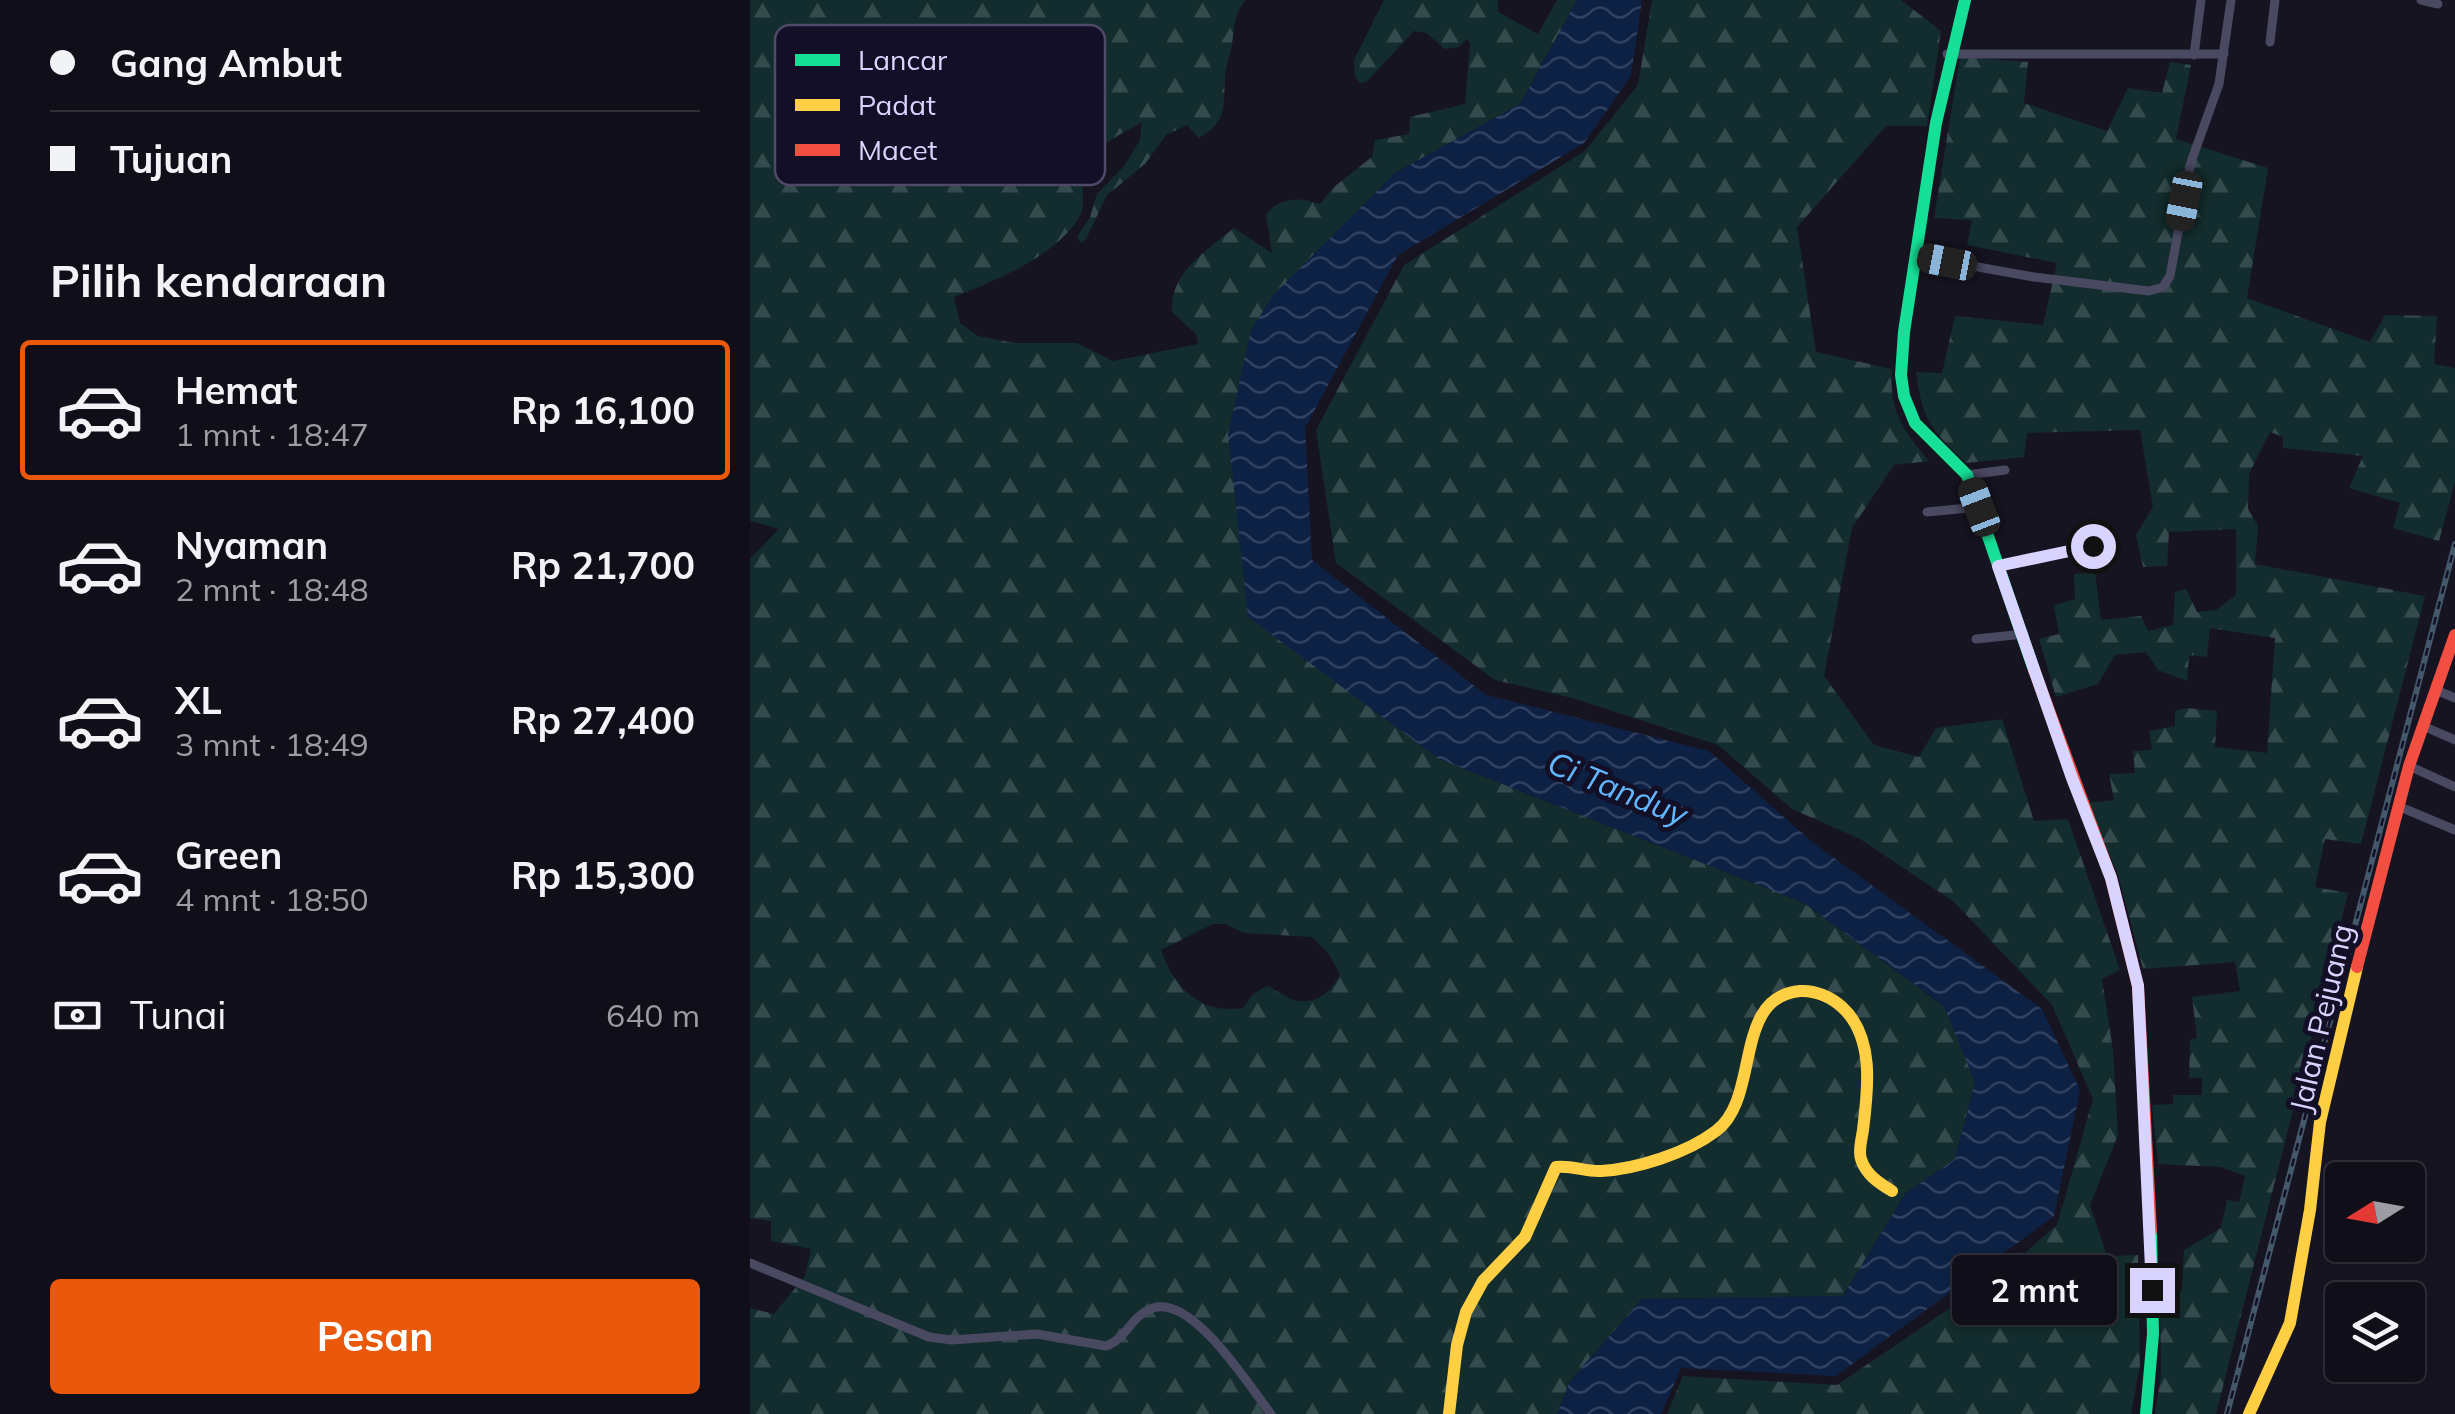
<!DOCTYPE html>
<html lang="id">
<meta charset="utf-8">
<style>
body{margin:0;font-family:Mulish,sans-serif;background:#191822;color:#f1f3f6;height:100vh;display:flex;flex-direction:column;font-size:38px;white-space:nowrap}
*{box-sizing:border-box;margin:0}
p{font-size:32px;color:#9c9ca2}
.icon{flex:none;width:55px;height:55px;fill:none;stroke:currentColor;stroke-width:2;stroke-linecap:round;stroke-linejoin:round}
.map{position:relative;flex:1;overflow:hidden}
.panel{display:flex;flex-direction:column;background:#100f19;width:750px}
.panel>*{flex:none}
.banner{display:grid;align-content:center;height:220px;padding:0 50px;background:#100f19}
.needle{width:65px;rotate:259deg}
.controls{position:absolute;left:1575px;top:1162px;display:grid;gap:20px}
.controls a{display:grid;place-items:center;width:100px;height:100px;border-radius:10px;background:#100f19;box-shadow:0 2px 8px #0004,0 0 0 2px #302f38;font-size:50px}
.end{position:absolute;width:45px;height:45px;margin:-22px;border:12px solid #d9d4ff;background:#111;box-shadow:0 0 0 5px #111}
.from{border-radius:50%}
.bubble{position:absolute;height:70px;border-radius:10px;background:#100f19;box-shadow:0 2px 8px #0004,0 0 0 2px #302f38;font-size:32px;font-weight:700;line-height:70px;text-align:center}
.car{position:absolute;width:30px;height:60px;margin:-30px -15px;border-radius:12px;box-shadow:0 0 8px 2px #0007;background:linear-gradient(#222 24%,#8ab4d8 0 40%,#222 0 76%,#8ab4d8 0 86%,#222 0)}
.banner b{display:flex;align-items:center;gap:35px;height:95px;font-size:38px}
.banner b+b{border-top:2px solid #302f38}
.banner i{width:25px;height:25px;background:#f1f3f6}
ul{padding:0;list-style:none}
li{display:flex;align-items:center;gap:30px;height:140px;margin:0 20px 15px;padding:0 30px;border:5px solid transparent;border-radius:10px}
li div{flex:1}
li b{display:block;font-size:38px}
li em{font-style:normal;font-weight:700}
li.active{border-color:#ea580c}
li>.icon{width:90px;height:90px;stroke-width:1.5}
h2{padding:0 50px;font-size:45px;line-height:120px}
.pay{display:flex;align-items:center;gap:25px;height:110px;padding:0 50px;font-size:38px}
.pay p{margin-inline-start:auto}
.action{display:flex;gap:20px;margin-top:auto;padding:20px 50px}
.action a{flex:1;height:115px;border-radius:10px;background:#ea580c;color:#fff;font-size:40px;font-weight:700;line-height:115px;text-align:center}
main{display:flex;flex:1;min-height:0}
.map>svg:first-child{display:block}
</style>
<main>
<section class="panel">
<div class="banner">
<b><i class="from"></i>Gang Ambut</b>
<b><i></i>Tujuan</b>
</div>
<h2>Pilih kendaraan</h2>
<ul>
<li class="active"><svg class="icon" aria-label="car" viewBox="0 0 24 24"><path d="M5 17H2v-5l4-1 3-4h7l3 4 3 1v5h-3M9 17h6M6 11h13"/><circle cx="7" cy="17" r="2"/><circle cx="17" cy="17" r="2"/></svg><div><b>Hemat</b><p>1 mnt · 18:47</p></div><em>Rp 16,100</em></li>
<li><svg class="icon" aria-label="car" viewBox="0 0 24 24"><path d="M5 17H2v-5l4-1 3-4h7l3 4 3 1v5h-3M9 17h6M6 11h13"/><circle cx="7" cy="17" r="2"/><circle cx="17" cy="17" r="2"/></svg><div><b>Nyaman</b><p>2 mnt · 18:48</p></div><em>Rp 21,700</em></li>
<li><svg class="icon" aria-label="car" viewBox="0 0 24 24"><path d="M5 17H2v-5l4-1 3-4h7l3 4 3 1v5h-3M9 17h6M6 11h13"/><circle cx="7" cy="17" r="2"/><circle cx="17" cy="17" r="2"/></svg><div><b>XL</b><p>3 mnt · 18:49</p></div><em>Rp 27,400</em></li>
<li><svg class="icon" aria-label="car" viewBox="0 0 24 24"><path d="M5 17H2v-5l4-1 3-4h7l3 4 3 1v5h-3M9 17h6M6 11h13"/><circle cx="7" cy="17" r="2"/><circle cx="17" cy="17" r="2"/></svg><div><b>Green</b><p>4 mnt · 18:50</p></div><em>Rp 15,300</em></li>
</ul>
<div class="pay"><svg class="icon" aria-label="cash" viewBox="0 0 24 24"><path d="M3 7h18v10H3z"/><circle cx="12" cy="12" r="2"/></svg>Tunai<p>640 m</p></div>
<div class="action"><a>Pesan</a></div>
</section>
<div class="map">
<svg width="1705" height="1414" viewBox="0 0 1705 1414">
<defs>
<pattern id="forest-firs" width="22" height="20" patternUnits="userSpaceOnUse" patternTransform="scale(2.5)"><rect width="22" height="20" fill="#132c2d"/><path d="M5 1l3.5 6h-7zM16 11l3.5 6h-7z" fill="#354a4c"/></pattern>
<pattern id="water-waves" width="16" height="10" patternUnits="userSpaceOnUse" patternTransform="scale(2.5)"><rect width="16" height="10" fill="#0d2144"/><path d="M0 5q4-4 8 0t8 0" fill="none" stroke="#304060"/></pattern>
</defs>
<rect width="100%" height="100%" fill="#161421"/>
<path fill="url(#forest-firs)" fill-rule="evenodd" d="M0 0H496C483 15 485 25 482 44 480 55 476 66 475 76 473 104 479 121 449 138L437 125 416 135 395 164 357 195 336 239 331 243 327 237 340 217 347 194 375 165 390 140 392 122C367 138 335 146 333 184 332 198 336 208 327 221 301 258 245 281 204 297L210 323 228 336 265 343H327L363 361 448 344 446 334 422 312C420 272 456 251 484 228L522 253 516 214C531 197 549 197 570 204L585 186 622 157 625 140 659 134 660 117 715 104 720 43 717 39 709 47 695 49 676 33 664 31 616 82 610 83 605 77 604 60 634 0H748V12L788 34 807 0H827L770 104 645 173 478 434 689 759 1054 903 1195 1007 1225 1082 1205 1159 1155 1194 1093 1296 892 1299 820 1381 807 1414H0V1308L24 1314 55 1276 61 1249 21 1241V1221L0 1218V559L29 529 0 521ZM463 924H475L494 933 562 937 578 953 590 974C583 990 569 1003 549 1001 539 1001 528 990 517 986L503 994 493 1008C451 1015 424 988 411 950Z
M902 0H1151L1191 31 1177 126H1136L1047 227 1066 352 1142 369C1139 411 1152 429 1179 461L1144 465 1102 528 1074 676 1124 745 1169 757 1186 728 1252 719 1284 821 1318 819 1370 970 1352 979 1363 1050 1368 1135 1340 1205 1357 1256 1388 1255 1390 1365 1381 1414H917L933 1376 1087 1385 1253 1272 1307 1225 1343 1099 1302 1005 1204 902 1110 839 1042 809 968 745 822 698 745 680 586 563 566 430 654 265 835 151 888 85Z
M1210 57 1278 62 1274 103 1357 131 1378 88 1412 93 1420 62 1441 65 1426 139 1518 168 1497 298 1620 342 1635 315 1687 316 1684 364 1705 368V482L1689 541 1643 528 1650 503 1599 488 1613 456 1533 448V437L1520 432 1499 474 1498 509 1508 526 1505 564 1675 596 1611 844 1575 839 1565 887 1598 893 1466 1414H1405L1411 1375 1410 1288 1432 1291 1434 1250 1471 1228 1477 1200 1489 1202 1495 1176 1471 1167 1408 1164 1402 1105 1423 1104V1095H1452V1078H1439L1440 1040 1447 1038 1442 997 1490 991 1485 962 1393 969 1368 875 1337 803 1364 800 1359 774 1385 773 1383 751 1402 750 1399 731 1425 726V711L1436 708 1467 711 1465 747 1517 753 1525 638 1460 628 1457 657 1439 655 1437 681 1408 670 1396 652 1365 655 1348 684 1306 697 1289 639 1309 634 1304 605 1325 599 1324 574 1345 572 1351 620 1391 616 1398 631 1423 625 1425 592 1436 589 1447 612 1466 610 1486 595V529L1419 532 1417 566 1393 567 1386 535 1403 507 1390 430 1277 433 1274 457 1216 463C1182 430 1172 421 1166 372L1192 373 1205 316 1293 325 1307 263 1217 245 1222 220 1184 218Z"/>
<path fill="url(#water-waves)" d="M827 0H892L881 76 834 143 648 255 555 428 562 560 736 695 959 751 1061 841 1292 1009 1330 1090 1304 1216 1086 1376 931 1368 911 1414H807L820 1381 892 1299 1093 1296 1155 1194 1205 1159 1225 1082 1194 1006 1054 903 689 759 498 617 478 434 501 330 523 295 645 173 770 104Z"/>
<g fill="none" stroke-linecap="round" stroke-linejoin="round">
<path stroke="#4a4962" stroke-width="9" d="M1671 0 1688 4
M1520 42 1525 0
M1197 54H1474
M1444 55 1451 0
M1167 256 1284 277 1399 291 1413 287 1420 276 1441 162 1469 84 1481 0
M1217 475 1255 470
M1177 512 1229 507
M1248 566 1343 546
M1226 639 1274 634
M1686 690 1705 698
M1673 726 1705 740
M1659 766 1705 787
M1648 806 1705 830
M0 1263 179 1337 202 1340 287 1334 356 1346C376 1340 381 1315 403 1308 443 1295 499 1386 521 1414"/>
<path stroke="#16e098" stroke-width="12" d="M1215 0 1186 123 1154 332 1151 375 1154 396 1165 423 1217 475 1284 670
M1396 1414 1403 1334 1401 1231"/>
<path stroke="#ffcf43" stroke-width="12" d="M699 1414 707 1345 716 1312 733 1281 775 1237 806 1167C822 1165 836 1172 851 1171 887 1169 937 1153 966 1131 1011 1098 982 997 1050 991 1065 990 1081 997 1092 1007 1125 1037 1118 1090 1113 1130 1112 1138 1108 1151 1111 1159 1116 1175 1129 1183 1142 1191
M1499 1414 1540 1323 1560 1210 1570 1122 1607 967"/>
<path stroke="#f24e42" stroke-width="12" d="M1284 670 1361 878 1388 986 1401 1231
M1607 967 1659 766 1705 635"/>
<g stroke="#43596b" stroke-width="6">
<path id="rail" d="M1477 1414 1705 544"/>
</g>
<use href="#rail" stroke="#130f26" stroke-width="2.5" stroke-dasharray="8" stroke-linecap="butt"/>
</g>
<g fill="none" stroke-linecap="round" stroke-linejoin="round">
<path stroke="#d9d4ff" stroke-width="12" d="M1343 546 1248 566 1322 778 1361 878 1388 986 1402 1290"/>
</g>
<g text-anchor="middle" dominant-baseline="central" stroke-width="10" stroke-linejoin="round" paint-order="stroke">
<g font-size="30" fill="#d9d4ff" stroke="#130f26">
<text transform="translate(1571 1018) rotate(-77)">Jalan Pejuang</text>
</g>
<g font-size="32" font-style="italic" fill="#62b6ff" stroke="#130f26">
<text transform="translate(868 788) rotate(22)">Ci Tanduy</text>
</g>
</g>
<rect x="25" y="25" width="330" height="160" rx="15" fill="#130f26" stroke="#4e4a67" stroke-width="2.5"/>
<rect x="45" y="54" width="45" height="12" fill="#16e098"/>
<rect x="45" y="99" width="45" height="12" fill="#ffcf43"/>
<rect x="45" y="144" width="45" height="12" fill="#f24e42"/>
<g font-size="28" fill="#d9d4ff">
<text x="108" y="70">Lancar</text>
<text x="108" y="115">Padat</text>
<text x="108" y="160">Macet</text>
</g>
</svg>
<div class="controls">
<a><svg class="needle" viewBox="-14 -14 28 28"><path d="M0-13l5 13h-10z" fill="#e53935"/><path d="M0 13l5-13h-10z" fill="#9c9ca2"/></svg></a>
<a><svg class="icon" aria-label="layers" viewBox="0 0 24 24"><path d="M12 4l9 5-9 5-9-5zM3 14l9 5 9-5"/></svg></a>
</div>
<i class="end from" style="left:1343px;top:546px"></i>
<i class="end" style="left:1402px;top:1290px"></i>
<div class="bubble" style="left:1202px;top:1255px;width:165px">2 mnt</div>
<i class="car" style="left:1434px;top:201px;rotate:191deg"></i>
<i class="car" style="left:1197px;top:262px;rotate:281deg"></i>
<i class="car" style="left:1229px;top:507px;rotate:339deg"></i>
</div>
</main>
